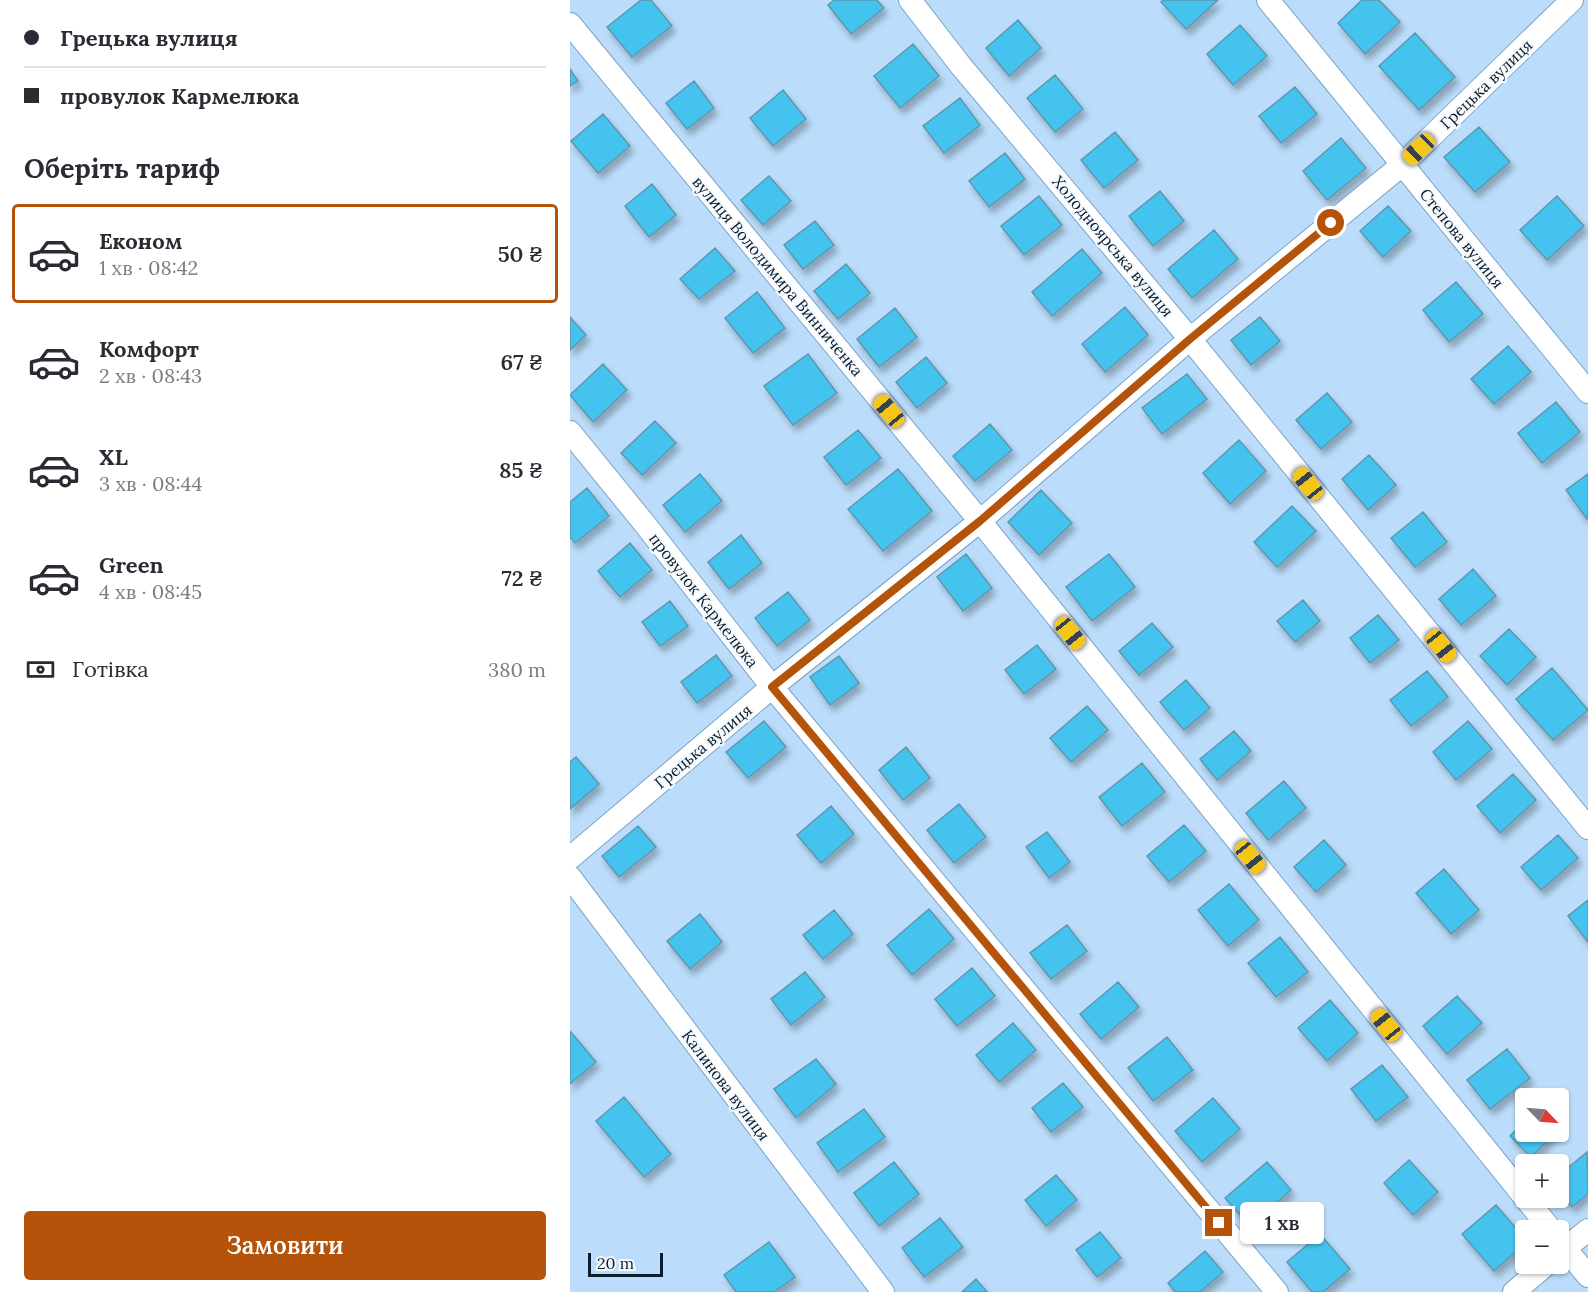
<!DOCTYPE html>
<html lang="uk">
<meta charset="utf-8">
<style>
body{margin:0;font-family:Lora,serif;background:#f7f7f7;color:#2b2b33;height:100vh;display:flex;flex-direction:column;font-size:22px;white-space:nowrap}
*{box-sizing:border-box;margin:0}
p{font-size:20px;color:#7c7c81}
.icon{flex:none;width:33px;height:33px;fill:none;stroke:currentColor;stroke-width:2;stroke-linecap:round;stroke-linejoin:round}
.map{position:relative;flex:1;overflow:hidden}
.sheet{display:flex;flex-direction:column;background:#fff;width:570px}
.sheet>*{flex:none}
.top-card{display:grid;align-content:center;height:132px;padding:0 24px;background:#fff}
.needle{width:39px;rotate:115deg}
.tools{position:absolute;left:945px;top:1088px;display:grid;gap:12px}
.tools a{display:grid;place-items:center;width:54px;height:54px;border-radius:6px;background:#fff;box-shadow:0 2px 4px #0004;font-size:30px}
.scale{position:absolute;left:18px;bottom:15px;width:75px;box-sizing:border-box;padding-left:6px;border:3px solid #0d1d2b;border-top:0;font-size:16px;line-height:21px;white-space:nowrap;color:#0d1d2b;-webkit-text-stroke:4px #f5fafe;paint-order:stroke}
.end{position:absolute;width:27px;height:27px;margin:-14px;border:8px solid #b45309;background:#fff;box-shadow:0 0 0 3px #fff}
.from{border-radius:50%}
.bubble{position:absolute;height:42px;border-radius:6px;background:#fff;box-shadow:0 2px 4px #0004;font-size:20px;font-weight:600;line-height:42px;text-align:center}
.car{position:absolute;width:18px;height:36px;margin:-18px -9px;border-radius:8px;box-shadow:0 0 4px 2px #0007;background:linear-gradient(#f5c518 24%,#345 0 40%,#f5c518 0 76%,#345 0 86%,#f5c518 0)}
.top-card b{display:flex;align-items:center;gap:21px;height:57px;font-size:22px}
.top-card b+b{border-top:2px solid #e1e1e2}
.top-card i{width:15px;height:15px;background:#2b2b33}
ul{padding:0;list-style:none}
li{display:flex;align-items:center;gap:18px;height:99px;margin:0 12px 9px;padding:0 12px;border:3px solid transparent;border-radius:6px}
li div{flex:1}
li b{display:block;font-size:22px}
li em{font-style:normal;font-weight:600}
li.selected{border-color:#b45309}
li>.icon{width:54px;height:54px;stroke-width:1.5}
h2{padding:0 24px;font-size:27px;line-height:72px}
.pay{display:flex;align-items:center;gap:15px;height:66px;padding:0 24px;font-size:22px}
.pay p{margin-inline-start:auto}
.primary-button{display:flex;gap:12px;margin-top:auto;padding:12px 24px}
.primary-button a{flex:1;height:69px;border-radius:6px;background:#b45309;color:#fff;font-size:24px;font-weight:600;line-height:69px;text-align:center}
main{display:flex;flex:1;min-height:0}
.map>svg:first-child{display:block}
</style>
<main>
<section class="sheet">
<div class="top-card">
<b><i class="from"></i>Грецька вулиця</b>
<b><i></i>провулок Кармелюка</b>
</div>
<h2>Оберіть тариф</h2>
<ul>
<li class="selected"><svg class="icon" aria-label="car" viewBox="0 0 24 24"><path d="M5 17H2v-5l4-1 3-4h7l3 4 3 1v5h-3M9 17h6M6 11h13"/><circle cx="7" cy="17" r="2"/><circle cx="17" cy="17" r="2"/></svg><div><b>Економ</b><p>1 хв · 08:42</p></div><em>50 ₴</em></li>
<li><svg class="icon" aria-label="car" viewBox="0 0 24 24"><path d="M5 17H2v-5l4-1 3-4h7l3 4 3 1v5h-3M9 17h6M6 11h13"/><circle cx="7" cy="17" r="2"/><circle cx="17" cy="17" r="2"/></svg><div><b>Комфорт</b><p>2 хв · 08:43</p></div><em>67 ₴</em></li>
<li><svg class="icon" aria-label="car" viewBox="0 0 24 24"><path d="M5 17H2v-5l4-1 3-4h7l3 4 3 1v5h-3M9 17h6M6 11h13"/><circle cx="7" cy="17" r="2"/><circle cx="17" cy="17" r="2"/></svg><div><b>XL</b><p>3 хв · 08:44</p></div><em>85 ₴</em></li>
<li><svg class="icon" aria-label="car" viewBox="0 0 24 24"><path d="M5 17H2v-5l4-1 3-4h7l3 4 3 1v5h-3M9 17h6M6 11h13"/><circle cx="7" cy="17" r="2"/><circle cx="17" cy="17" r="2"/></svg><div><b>Green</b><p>4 хв · 08:45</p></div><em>72 ₴</em></li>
</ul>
<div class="pay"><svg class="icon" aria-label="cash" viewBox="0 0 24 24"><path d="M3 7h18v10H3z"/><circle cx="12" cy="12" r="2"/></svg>Готівка<p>380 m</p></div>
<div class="primary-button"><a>Замовити</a></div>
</section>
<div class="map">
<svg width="1018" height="1292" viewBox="0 0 1018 1292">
<defs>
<filter id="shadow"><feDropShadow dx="3.5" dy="6" stdDeviation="3" flood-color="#0004"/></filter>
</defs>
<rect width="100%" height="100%" fill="#bbddfb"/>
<path fill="#45c3ef" stroke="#5e97ae" stroke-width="1.5" filter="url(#shadow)" d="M71 0H81L102 26 62 57 37 27Z
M264 0H307L314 8 281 34 258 5Z
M593 0H648L616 29 591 2Z
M792 0H809L830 22 795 54 768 23Z
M448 20 471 48 439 76 416 48Z
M670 25 697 56 663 85 637 54Z
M845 33 885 77 849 110 809 66Z
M343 44 369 76 330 108 304 76Z
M0 69 8 81 0 86Z
M485 75 513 109 485 132 457 98Z
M124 81 144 108 117 129 96 103Z
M725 87 747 114 711 143 689 116Z
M213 90 236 119 203 146 180 118Z
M390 98 410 125 374 153 353 126Z
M33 114 60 146 28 173 1 141Z
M909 127 940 162 905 192 874 157Z
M545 132 568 160 534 188 511 160Z
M771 138 796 168 757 200 733 171Z
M435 153 455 179 419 207 399 181Z
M199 176 221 201 193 225 171 200Z
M82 184 106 215 79 237 55 206Z
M590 191 614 221 583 246 559 216Z
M469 196 492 225 454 255 431 226Z
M987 196 1014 226 977 260 950 230Z
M818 206 841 231 813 257 790 231Z
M245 221 264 245 233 269 214 245Z
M644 230 668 259 622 298 598 269Z
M145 248 165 271 129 299 110 279Z
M512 249 532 273 482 316 462 292Z
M276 264 300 293 268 319 244 291Z
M886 282 913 314 879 342 853 310Z
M187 292 215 328 183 353 155 318Z
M555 307 578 335 535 372 512 344Z
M325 308 347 337 309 367 287 339Z
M0 317 16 335 0 350Z
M690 317 710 341 681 365 661 340Z
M938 346 961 372 924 404 901 379Z
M238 354 267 393 223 425 194 386Z
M356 357 377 383 347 408 326 382Z
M33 364 57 390 23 422 0 395Z
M617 374 637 399 592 434 572 408Z
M757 393 782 422 751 449 726 420Z
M986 402 1010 432 972 463 948 433Z
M85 421 106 443 72 475 51 453Z
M420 424 442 450 405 481 383 456Z
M288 430 311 458 276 485 254 457Z
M669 440 696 471 660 504 633 473Z
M799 455 826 485 798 510 772 479Z
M328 469 362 511 313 551 278 509Z
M130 474 152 501 115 532 93 505Z
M1018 474V518L1017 519 996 490Z
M17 488 39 516 5 543 0 537V502Z
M471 490 502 523 469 555 438 522Z
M722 506 746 531 707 567 684 542Z
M853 512 877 542 845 567 821 538Z
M171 535 192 563 159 589 138 562Z
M60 543 82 570 50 597 28 571Z
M396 554 422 588 393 611 367 577Z
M539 554 565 587 522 621 496 587Z
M903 569 926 596 891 625 869 599Z
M218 592 240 620 207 646 185 618Z
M733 600 750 621 725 642 707 621Z
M100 601 118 626 90 646 72 622Z
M808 615 829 640 800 663 780 638Z
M582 623 603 647 569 675 549 651Z
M939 629 966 657 937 685 910 656Z
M467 645 486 669 454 694 435 670Z
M146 655 162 676 127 703 111 682Z
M269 656 289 683 260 705 240 677Z
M982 668 1018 710 983 740 946 699Z
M857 671 878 697 841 726 820 700Z
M616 680 640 708 614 730 590 702Z
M517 706 538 730 501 762 480 738Z
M194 721 216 747 178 778 156 752Z
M898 721 922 749 886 780 863 752Z
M664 731 681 751 647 780 630 759Z
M336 747 360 778 333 800 309 770Z
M6 757 29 784 0 809V762Z
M572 763 595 792 552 826 529 797Z
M943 774 966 800 930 833 907 806Z
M714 781 736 808 698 840 676 813Z
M389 804 416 837 384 863 357 830Z
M261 806 284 834 251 863 227 835Z
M614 825 636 851 599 882 577 856Z
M68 826 86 847 49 877 32 856Z
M477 832 500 862 479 878 456 847Z
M988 835 1008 858 971 890 951 867Z
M754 840 776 865 746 892 724 867Z
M874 869 909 910 881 934 846 893Z
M659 884 689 920 658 946 628 910Z
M1018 900V942L998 916Z
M359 909 384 939 342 975 317 945Z
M264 910 283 934 253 959 233 935Z
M130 914 152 942 120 969 97 941Z
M497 925 517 951 481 979 460 953Z
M710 937 738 972 706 997 678 963Z
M402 968 425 996 387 1026 365 999Z
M235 972 255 997 221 1025 201 999Z
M548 982 569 1007 531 1039 510 1014Z
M887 996 912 1023 877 1054 853 1026Z
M760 1000 788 1033 757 1061 728 1028Z
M443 1023 466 1050 429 1082 406 1055Z
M0 1031 26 1062 0 1084Z
M597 1037 623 1070 583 1101 558 1068Z
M937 1049 960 1078 920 1109 897 1080Z
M246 1059 266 1084 226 1118 204 1089Z
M812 1065 838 1097 806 1121 781 1089Z
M493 1083 513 1107 481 1132 462 1108Z
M54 1097 101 1154 74 1177 26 1121Z
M643 1098 670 1129 632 1162 605 1131Z
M294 1109 315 1137 268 1172 247 1143Z
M956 1120V1131H987L961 1157 940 1136Z
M1017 1152 1018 1194 1002 1207 988 1191V1176Z
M839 1160 868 1192 843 1215 814 1183Z
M324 1162 349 1194 309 1226 284 1193Z
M697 1162 721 1190 680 1226 655 1198Z
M486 1175 507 1200 476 1226 455 1200Z
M926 1205 956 1240V1243L924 1271 892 1234Z
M370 1218 393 1247 354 1277 332 1248Z
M530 1232 551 1258 527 1277 506 1250Z
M750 1234 780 1269 753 1292H742L717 1262Z
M199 1242 225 1277 204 1292H166L154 1275Z
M635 1251 653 1272 630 1292H605L598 1283Z
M406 1279 417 1292H392Z"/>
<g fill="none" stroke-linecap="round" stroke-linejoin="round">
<g stroke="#7aa3c7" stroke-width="24">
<path id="street" d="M340 0 391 66 620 339 1018 828
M698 0 1018 392
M0 24 410 521 981 1230
M0 432 74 523 202 687 707 1292
M0 858 202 687 410 521 620 339 832 165 1002 0
M0 877 313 1292
M988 1240 1018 1276
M988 1254 1018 1230
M944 1292 978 1263"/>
</g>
<use href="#street" stroke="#fff" stroke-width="22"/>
</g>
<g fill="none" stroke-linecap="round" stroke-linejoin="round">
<path stroke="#b45309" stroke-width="8" d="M649 1223 202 687 410 521 620 339 761 223"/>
</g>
<g text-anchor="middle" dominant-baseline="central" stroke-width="4.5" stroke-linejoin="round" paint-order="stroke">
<g font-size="16" fill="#0d1d2b" stroke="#f5fafe">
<text transform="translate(916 84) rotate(-44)">Грецька вулиця</text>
<text transform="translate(892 238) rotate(51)">Степова вулиця</text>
<text transform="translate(543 246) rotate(50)">Холодноярська вулиця</text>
<text transform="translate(208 276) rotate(50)">вулиця Володимира Винниченка</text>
<text transform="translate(134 600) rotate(52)">провулок Кармелюка</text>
<text transform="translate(133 746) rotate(-40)">Грецька вулиця</text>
<text transform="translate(156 1085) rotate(53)">Калинова вулиця</text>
</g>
</g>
</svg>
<div class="tools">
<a><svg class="needle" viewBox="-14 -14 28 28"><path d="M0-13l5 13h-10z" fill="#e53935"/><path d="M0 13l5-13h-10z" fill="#7c7c81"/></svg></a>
<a>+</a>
<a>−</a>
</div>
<div class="scale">20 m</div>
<i class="end from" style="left:761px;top:223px"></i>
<i class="end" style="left:649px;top:1223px"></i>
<div class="bubble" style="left:670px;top:1202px;width:84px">1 хв</div>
<i class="car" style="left:849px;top:149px;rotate:226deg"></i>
<i class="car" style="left:319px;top:411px;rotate:320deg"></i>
<i class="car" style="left:738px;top:484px;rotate:321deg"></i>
<i class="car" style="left:500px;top:633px;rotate:141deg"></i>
<i class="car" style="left:871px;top:646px;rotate:141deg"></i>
<i class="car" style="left:680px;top:857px;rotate:141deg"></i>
<i class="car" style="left:816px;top:1025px;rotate:321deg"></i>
</div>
</main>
